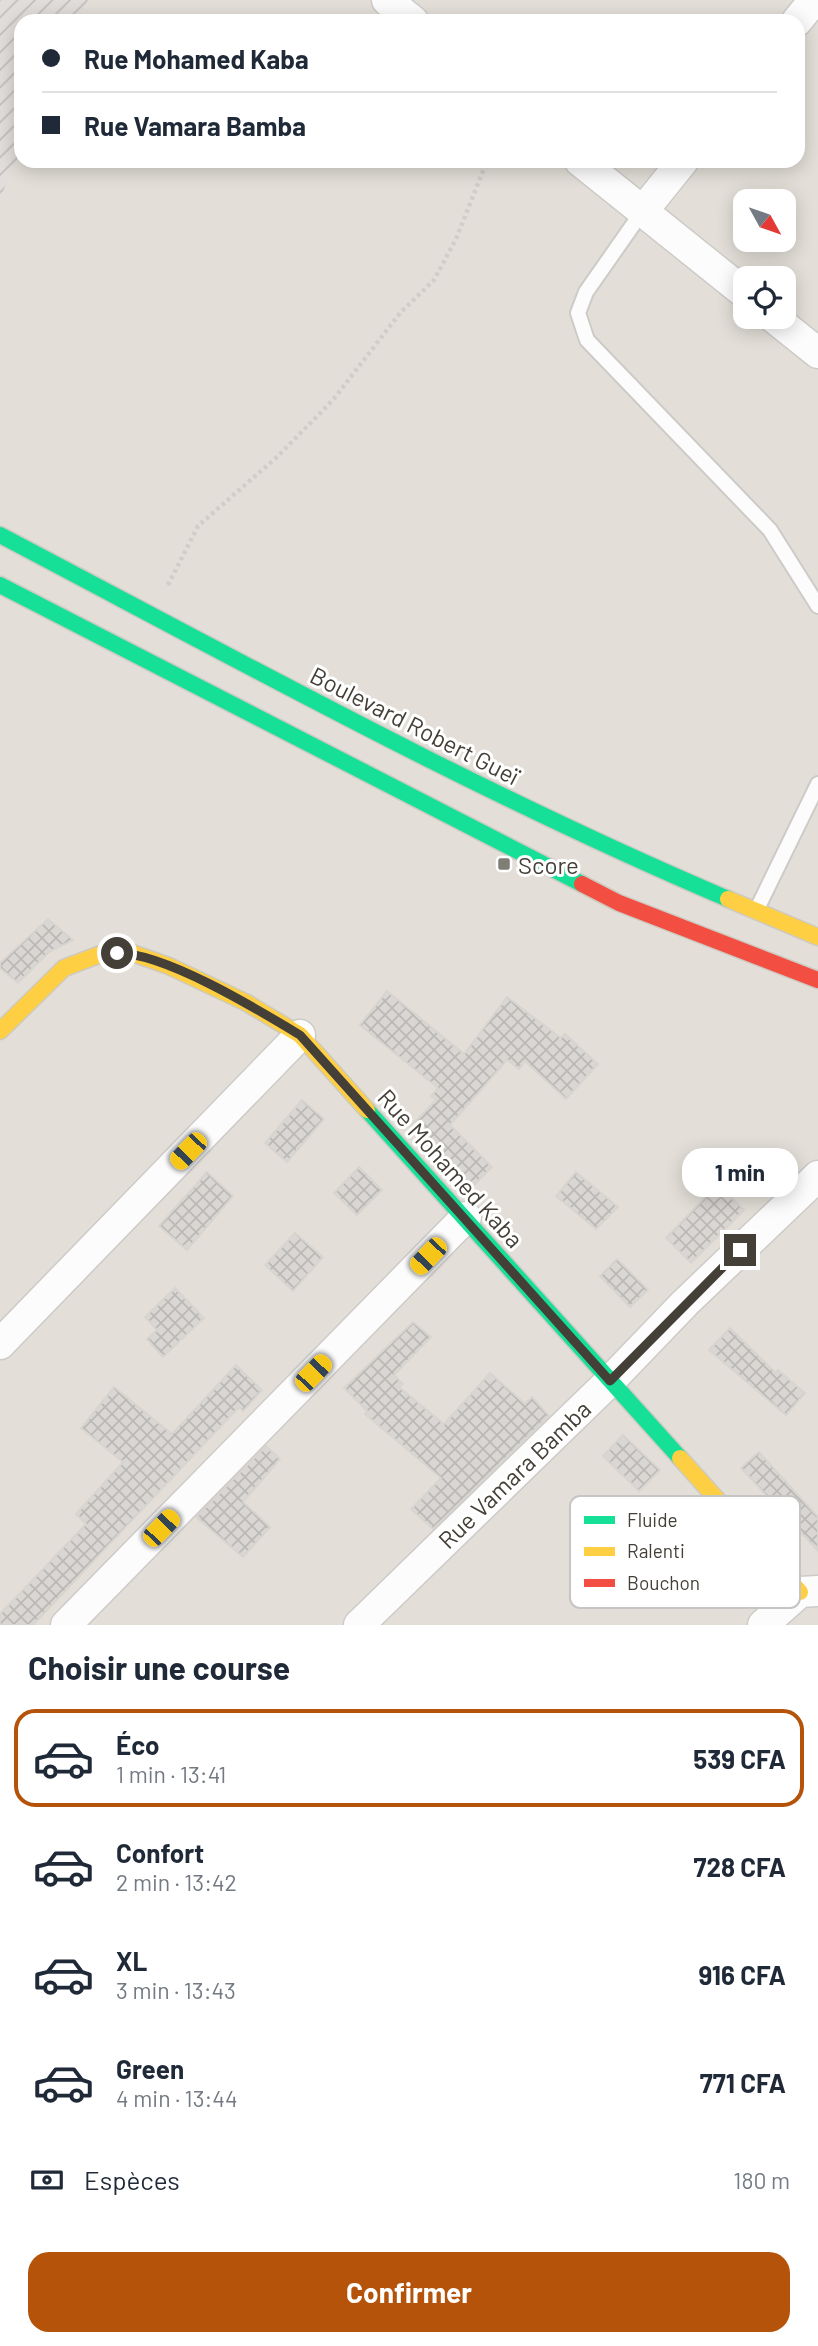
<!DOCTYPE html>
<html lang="fr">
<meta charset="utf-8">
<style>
body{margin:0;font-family:Barlow,sans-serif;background:#f6f6f7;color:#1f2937;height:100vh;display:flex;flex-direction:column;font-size:26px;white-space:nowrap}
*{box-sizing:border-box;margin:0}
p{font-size:23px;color:#747a83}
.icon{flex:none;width:38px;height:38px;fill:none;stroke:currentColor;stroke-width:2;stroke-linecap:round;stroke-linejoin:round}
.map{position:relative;height:1625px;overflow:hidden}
.drawer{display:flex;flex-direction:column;background:#fff;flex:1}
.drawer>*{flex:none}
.guide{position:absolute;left:14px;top:14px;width:791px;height:154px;border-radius:21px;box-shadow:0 4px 18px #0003;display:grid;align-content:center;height:154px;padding:0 28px;background:#fff}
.needle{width:46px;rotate:130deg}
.controls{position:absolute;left:733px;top:189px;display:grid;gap:14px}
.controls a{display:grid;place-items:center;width:63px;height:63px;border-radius:14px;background:#fff;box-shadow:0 4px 18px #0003;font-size:35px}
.end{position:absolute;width:32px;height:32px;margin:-16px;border:9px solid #443f37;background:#fff;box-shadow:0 0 0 4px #fff}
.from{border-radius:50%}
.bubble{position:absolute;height:49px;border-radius:21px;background:#fff;box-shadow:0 4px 18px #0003;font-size:23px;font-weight:700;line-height:49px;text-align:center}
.car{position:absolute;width:21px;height:42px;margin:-21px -10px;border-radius:9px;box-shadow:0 0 5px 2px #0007;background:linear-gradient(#f5c518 24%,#345 0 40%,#f5c518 0 76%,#345 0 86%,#f5c518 0)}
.guide b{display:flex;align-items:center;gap:24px;height:66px;font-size:26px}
.guide b+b{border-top:2px solid #e0e1e3}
.guide i{width:18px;height:18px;background:#1f2937}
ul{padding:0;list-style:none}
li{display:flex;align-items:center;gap:21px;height:98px;margin:0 14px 10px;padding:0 14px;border:4px solid transparent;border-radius:21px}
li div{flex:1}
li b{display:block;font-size:26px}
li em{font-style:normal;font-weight:700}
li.active{border-color:#b45309}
li>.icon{width:63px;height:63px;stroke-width:1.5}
h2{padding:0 28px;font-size:32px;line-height:84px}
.pay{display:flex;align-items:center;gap:18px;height:77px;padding:0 28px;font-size:26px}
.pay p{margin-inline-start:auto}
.primary-button{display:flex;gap:14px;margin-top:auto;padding:14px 28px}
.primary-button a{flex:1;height:80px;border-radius:21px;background:#b45309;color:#fff;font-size:28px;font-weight:700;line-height:80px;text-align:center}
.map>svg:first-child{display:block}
</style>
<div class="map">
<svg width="818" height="1625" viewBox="0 0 818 1625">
<defs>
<pattern id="industrial-furrows" width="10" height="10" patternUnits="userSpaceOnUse" patternTransform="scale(1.75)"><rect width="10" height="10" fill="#e1ddda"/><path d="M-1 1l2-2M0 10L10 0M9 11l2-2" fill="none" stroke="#c2bfbc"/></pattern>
<pattern id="building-cross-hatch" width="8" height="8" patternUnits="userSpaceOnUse" patternTransform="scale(1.75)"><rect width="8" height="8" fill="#d9d6d3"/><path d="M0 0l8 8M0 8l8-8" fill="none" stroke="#bbb9b6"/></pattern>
</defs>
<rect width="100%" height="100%" fill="#f0edea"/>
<path fill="#e3dfd8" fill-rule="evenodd" d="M0 0H818V1625H0ZM21 21H798V161H21ZM746 201H784V240H746ZM746 278H784V317H746Z"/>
<path fill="url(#industrial-furrows)" d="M0 0H88L79 21H21V151L0 198Z"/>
<path fill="url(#building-cross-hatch)" stroke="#d8d4d0" stroke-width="2" d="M48 919 73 940 49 952 18 983 0 968V963Z
M387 991 464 1054 507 997 561 1038 565 1034 598 1064 566 1099 525 1061 519 1069 507 1060 450 1125 492 1167 470 1189 411 1126 436 1100 431 1096 438 1088 360 1025Z
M302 1100 324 1119 287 1162 265 1143Z
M359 1167 382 1190 357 1215 334 1193Z
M207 1172 233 1196 187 1250 159 1226Z
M576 1172 618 1207 596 1229 556 1196Z
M718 1184 744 1210 691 1263 666 1238Z
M295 1233 323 1257 293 1291 265 1265Z
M617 1259 648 1290 630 1307 600 1276Z
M175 1288 204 1318 163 1357 147 1339 157 1330 145 1317Z
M413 1322 431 1337 394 1375 403 1384 399 1387 444 1424 490 1373 525 1404 532 1397 549 1416 433 1529 411 1509 441 1478 365 1414 367 1411 344 1388Z
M730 1328 776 1373 778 1370 805 1393 786 1415 709 1350Z
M236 1365 262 1390 243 1411 239 1407 33 1625H0V1614L86 1524 76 1514 123 1462 81 1428 114 1387 172 1434Z
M623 1435 660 1470 639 1491 603 1456Z
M266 1446 280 1459 243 1502 270 1527 243 1557 196 1517Z
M759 1452 818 1517V1551L741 1468Z"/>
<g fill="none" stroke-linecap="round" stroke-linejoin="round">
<g stroke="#cdcbc8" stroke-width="18">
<path id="lane" d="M642 212 586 292 578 313 587 340 770 530 818 606
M757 909 818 784"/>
</g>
<g stroke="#cdcbc8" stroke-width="33">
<path id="street" d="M387 0 413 21
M797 21 814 0
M580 161 746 294
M642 212 683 161
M773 317 818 353
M0 1344 300 1035
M66 1625 466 1217
M359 1625 610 1381 685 1303 818 1176
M763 1625 800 1592 818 1591"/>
</g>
<g stroke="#cdcac2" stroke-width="19">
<path id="fast" d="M0 535C240 661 478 793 728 899
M0 585 582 884
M367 1110 680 1458"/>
</g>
<g stroke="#cdcac2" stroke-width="19">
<path id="slow" d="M728 899 818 937
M0 1031 64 968 101 954 132 953 169 966 247 1003 300 1035 367 1110
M680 1458 800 1592"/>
</g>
<g stroke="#cdcac2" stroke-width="19">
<path id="jam" d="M582 884 619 903 818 980"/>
</g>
<path stroke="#d0cecb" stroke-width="4.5" stroke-dasharray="3.5 3.5" stroke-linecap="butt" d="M168 585 198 526 277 457 333 400 400 313 434 280 456 239 487 161"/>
<use href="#lane" stroke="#fdfcfc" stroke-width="14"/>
<use href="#street" stroke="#fdfcfc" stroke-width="30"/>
<use href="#fast" stroke="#16e098" stroke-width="16"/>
<use href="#slow" stroke="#ffcf43" stroke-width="16"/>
<use href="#jam" stroke="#f24e42" stroke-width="16"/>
</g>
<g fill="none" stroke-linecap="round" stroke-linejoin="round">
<path stroke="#443f37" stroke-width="9" d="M117 953C165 953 257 1009 300 1035L610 1381 740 1250"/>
</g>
<rect fill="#807c76" stroke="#fff" stroke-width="2.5" x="497" y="857" width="14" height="14" rx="3.5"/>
<g text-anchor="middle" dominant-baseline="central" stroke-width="6" stroke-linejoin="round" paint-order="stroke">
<g font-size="24" fill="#443f37" stroke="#fff">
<text transform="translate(415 725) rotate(27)">Boulevard Robert Gueï</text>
<text transform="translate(451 1168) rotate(48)">Rue Mohamed Kaba</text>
<text transform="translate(514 1474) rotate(-44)">Rue Vamara Bamba</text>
</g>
<g font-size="24" fill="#443f37" stroke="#fff" text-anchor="start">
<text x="518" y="864">Score</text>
</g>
</g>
<rect x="570" y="1496" width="230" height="112" rx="10" fill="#fff" stroke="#c7c5c3" stroke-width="2"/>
<rect x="584" y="1516" width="31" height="8" fill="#16e098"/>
<rect x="584" y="1547" width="31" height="9" fill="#ffcf43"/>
<rect x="584" y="1579" width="31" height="8" fill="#f24e42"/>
<g font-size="19" fill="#443f37">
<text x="627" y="1527">Fluide</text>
<text x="627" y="1558">Ralenti</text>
<text x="627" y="1590">Bouchon</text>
</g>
</svg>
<div class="controls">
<a><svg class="needle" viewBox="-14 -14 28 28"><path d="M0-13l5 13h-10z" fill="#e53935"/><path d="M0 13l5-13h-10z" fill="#747a83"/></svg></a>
<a><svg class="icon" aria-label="locate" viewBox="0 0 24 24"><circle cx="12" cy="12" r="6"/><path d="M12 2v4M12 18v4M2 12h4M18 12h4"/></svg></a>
</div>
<i class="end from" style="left:117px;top:953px"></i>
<i class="end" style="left:740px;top:1250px"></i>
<div class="bubble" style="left:682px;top:1148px;width:116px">1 min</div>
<i class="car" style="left:188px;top:1151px;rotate:224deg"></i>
<i class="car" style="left:428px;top:1256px;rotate:224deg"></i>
<i class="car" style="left:313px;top:1373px;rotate:44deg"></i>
<i class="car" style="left:161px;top:1528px;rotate:44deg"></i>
<div class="guide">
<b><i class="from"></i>Rue Mohamed Kaba</b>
<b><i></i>Rue Vamara Bamba</b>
</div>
</div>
<section class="drawer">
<h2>Choisir une course</h2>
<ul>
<li class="active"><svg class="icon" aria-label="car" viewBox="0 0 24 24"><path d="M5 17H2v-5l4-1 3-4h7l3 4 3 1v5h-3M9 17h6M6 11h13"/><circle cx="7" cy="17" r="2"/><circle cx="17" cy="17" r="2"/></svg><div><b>Éco</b><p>1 min · 13:41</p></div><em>539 CFA</em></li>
<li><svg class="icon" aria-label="car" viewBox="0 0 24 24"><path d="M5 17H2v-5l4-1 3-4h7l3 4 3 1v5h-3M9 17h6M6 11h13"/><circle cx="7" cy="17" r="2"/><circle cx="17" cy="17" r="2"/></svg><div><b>Confort</b><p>2 min · 13:42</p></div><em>728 CFA</em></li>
<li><svg class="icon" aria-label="car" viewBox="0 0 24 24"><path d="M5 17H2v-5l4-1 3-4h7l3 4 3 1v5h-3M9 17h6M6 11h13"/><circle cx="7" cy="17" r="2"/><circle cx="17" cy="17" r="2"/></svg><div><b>XL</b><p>3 min · 13:43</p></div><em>916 CFA</em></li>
<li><svg class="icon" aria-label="car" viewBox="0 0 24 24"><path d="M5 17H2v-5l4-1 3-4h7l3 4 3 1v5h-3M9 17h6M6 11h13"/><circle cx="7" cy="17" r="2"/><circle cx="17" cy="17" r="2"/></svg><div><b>Green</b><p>4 min · 13:44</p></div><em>771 CFA</em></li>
</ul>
<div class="pay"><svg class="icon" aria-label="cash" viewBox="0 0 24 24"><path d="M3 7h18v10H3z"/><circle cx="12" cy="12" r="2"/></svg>Espèces<p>180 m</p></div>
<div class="primary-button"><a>Confirmer</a></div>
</section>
